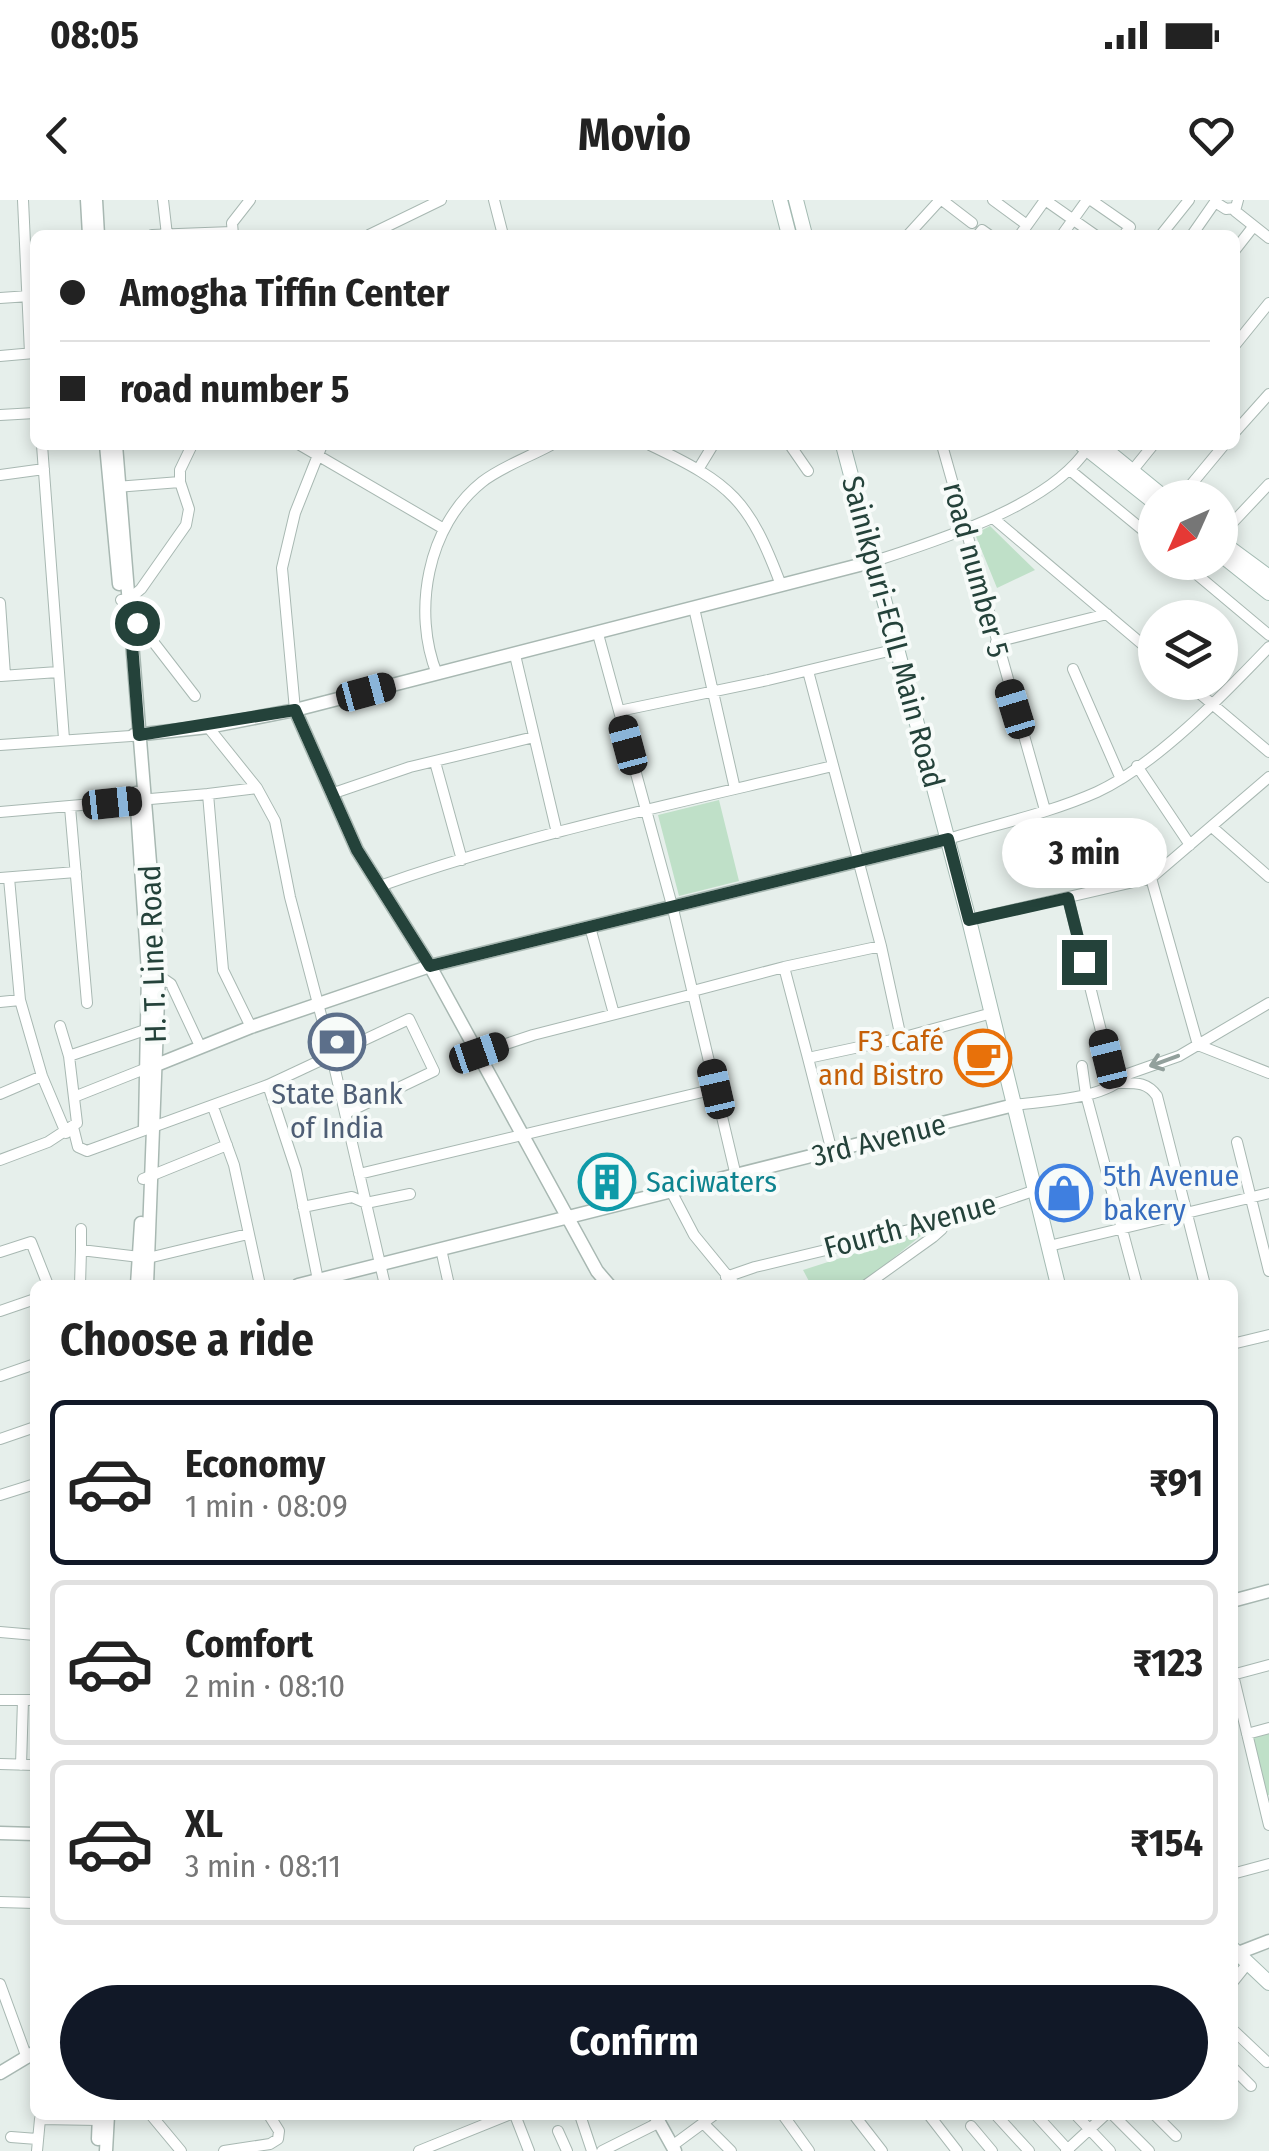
<!DOCTYPE html>
<meta charset="utf-8">
<style>
body{margin:0;font-family:"Fira Sans Condensed",sans-serif;background:#f6f6f6;color:#222;height:100vh;display:flex;flex-direction:column;font-size:38px;white-space:nowrap}
*{box-sizing:border-box;margin:0}
p{font-size:32px;color:#767676}
.icon{flex:none;width:55px;height:55px;fill:none;stroke:currentColor;stroke-width:2;stroke-linecap:round;stroke-linejoin:round}
.map{position:relative;flex:1;overflow:hidden}
.drawer{position:absolute;left:30px;top:1080px;width:1208px;height:840px;display:flex;flex-direction:column;background:#fff;border-radius:15px;box-shadow:0 5px 15px #0003}
.drawer>*{flex:none}
.top-card{position:absolute;left:30px;top:30px;width:1210px;height:220px;border-radius:15px;box-shadow:0 5px 15px #0003;display:grid;align-content:center;height:220px;padding:0 30px;background:#fff}
.needle{width:65px;rotate:225deg}
.fabs{position:absolute;left:1138px;top:280px;display:grid;gap:20px}
.fabs a{display:grid;place-items:center;width:100px;height:100px;border-radius:50%;background:#fff;box-shadow:0 5px 15px #0003;font-size:50px}
.end{position:absolute;width:45px;height:45px;margin:-22px;border:12px solid #24423a;background:#fff;box-shadow:0 0 0 5px #fff}
.from{border-radius:50%}
.bubble{position:absolute;height:70px;border-radius:35px;background:#fff;box-shadow:0 5px 15px #0003;font-size:32px;font-weight:700;line-height:70px;text-align:center}
.car{position:absolute;width:30px;height:60px;margin:-30px -15px;border-radius:12px;box-shadow:0 0 8px 2px #0007;background:linear-gradient(#222 24%,#8ab4d8 0 40%,#222 0 76%,#8ab4d8 0 86%,#222 0)}
.top-card b{display:flex;align-items:center;gap:35px;height:95px;font-size:38px}
.top-card b+b{border-top:2px solid #e0e0e0}
.top-card i{width:25px;height:25px;background:#222}
ul{padding:0;list-style:none}
li{display:flex;align-items:center;gap:30px;height:165px;margin:0 20px 15px;padding:0 10px;border:5px solid #e0e0e0;border-radius:15px}
li div{flex:1}
li b{display:block;font-size:38px}
li em{font-style:normal;font-weight:700}
li.current{border-color:#111827}
li>.icon{width:90px;height:90px;stroke-width:1.5}
h2{padding:0 30px;font-size:45px;line-height:120px}
.primary-button{display:flex;gap:20px;margin-top:auto;padding:20px 30px}
.primary-button a{flex:1;height:115px;border-radius:60px;background:#111827;color:#fff;font-size:40px;font-weight:700;line-height:115px;text-align:center}
.status{display:flex;justify-content:space-between;align-items:center;height:70px;padding:0 50px;background:#fff;direction:ltr}
.status svg{height:28px;fill:currentColor}
header{display:flex;justify-content:space-between;align-items:center;height:130px;padding:0 30px;background:#fff;font-size:45px;font-weight:700}
.map>svg:first-child{display:block}
</style>
<div class="status"><b>08:05</b><svg viewBox="0 0 49 12"><path d="M0 12V9h3v3zM5 12V6h3v6zM10 12V3h3v9zM15 12V0h3v12zM26 1h20v11H26zM47 4h2v5h-2z"/></svg></div>
<header><svg class="icon" aria-label="back" viewBox="0 0 24 24"><path d="M15 5l-7 7 7 7"/></svg>Movio<svg class="icon" aria-label="heart" viewBox="0 0 24 24"><path d="M12 20l-8-8c-3-5 5-10 8-4 3-6 11-1 8 4z"/></svg></header>
<div class="map">
<svg width="1269" height="1951" viewBox="0 0 1269 1951">
<rect width="100%" height="100%" fill="#e6efeb"/>
<path fill="#bfe0c8" d="M990 326 1035 370 997 388 975 334Z
M719 600 739 681 679 696 658 615Z
M928 1030 860 1085H811L803 1070Z
M1269 1528V1595L1262 1597 1247 1534Z"/>
<g fill="none" stroke-linecap="round" stroke-linejoin="round">
<g stroke="#a8b8b2" stroke-width="12">
<path id="minor" d="M23 0 30 153
M163 0 167 35
M494 0 503 35
M942 0 972 23
M993 0 1027 25
M1045 0 1095 35
M1091 0 1130 27 1124 35
M1238 0 1235 11 1269 38
M152 35 232 32
M233 35 232 23 250 0
M369 35 441 0
M908 35 940 0
M978 35 982 30 989 35
M1020 35 1045 0
M1062 35 1087 0
M1161 35 1189 0
M1192 35 1215 2 1226 9 1234 8
M1235 50 1253 27
M0 98 29 96
M1235 145 1269 103
M0 156 34 153
M0 215 35 213
M1235 232 1269 194
M42 245 64 539
M300 245 444 329
M650 245C732 284 749 300 781 385
M790 245 808 271
M942 245 1045 610
M699 268 713 245
M1071 271 1155 340
M1132 271 1153 245
M0 275 44 269
M116 287 180 282
M1180 298 1224 245
M993 318 1155 455
M1220 336 1269 284
M875 361C939 340 1049 306 1087 249
M1182 362 1269 435
M121 400 129 399 141 389 186 325 189 309 180 282V270L192 245
M0 403 5 475
M694 408 735 589
M122 417H130L141 426 195 496
M598 434 673 709 736 976
M996 442 1107 414
M515 455 557 633
M1073 469 1121 579
M808 471 881 746 901 838 808 858 832 952
M437 474C412 412 427 326 482 282 501 267 529 257 551 245
M1 476 58 472
M1186 482 1269 552
M295 510 282 368 295 313 322 245
M619 511 768 480 897 449
M208 527 257 588 275 621 290 697 332 857 385 1085
M0 545 131 536
M435 562 462 660
M1137 566 1190 645
M1269 577 1151 678 1198 845 1269 873
M208 594 257 588
M331 594 410 567 534 537
M70 607 87 803
M0 612 208 594 223 770 251 827
M1212 627 1269 677
M948 639C997 624 1050 613 1097 592 1157 564 1223 495 1269 447
M0 678 76 672
M9 678 20 800 42 876 66 933
M380 686C526 634 682 602 833 566
M1068 698 1108 859 1125 875
M969 720 1151 678
M590 727 614 814
M155 773 171 784 200 846
M693 791 784 767
M0 802 20 800
M901 838 992 813
M479 853 533 835 694 794
M69 856 148 829
M808 858 784 767 881 746
M1082 866 1086 895 1137 1085
M1120 883C1136 883 1147 882 1157 896L1205 1085
M268 885 296 970 319 1085
M0 894 42 876
M74 897 147 868
M1014 905C1043 901 1108 899 1125 875L1179 856 1269 803
M213 907 234 965 260 1085
M73 927 78 947 87 951 268 885 409 819 434 871 346 913
M1237 942 1269 1071
M0 960 48 942 77 923 69 856 60 826
M359 974 715 889
M143 979 227 945
M671 991 694 1035 735 1085
M303 1007 352 997 366 1003 410 994
M81 1029V1050L148 1058 248 1034
M1049 1046 1269 993
M441 1049 449 1085
M0 1052 31 1042 48 1085
M726 1077 755 1067 942 1022 1036 990
M80 1085 81 1050
M866 1085 933 1037 942 1029V1022
M0 1111 35 1099
M1232 1144 1269 1135
M0 1176 35 1164
M0 1239 35 1227
M0 1295 35 1284
M0 1432 35 1435
M1232 1475 1269 1465
M1233 1475 1269 1625
M0 1500H35
M1247 1534 1269 1528
M0 1564 35 1565
M21 1565 23 1500
M1232 1674 1269 1664
M0 1702 35 1703
M1232 1783 1248 1763
M0 1784 27 1858
M1232 1829 1267 1862
M1232 1867 1251 1886
M151 1915 181 1951
M515 1915 529 1951
M580 1915 592 1951
M783 1915 809 1951
M854 1915 882 1951
M929 1915 957 1951
M996 1915 1029 1951
M1036 1915 1069 1951
M1076 1915 1110 1951
M1113 1915 1149 1951
M1155 1915 1176 1936
M703 1923 731 1951
M971 1926 992 1951
M558 1931 567 1951
M11 1937 37 1939
M672 1946 714 1915
M37 1951 40 1919 99 1920
M224 1951 270 1944 278 1939 279 1931 269 1915
M419 1951 508 1915
M602 1951 658 1923
M1066 1951 1105 1915"/>
</g>
<g stroke="#a8b8b2" stroke-width="15">
<path id="tertiary" d="M87 0 89 35
M96 0 98 35
M106 245 119 384
M116 245 159 773 147 1085
M295 510 357 650 430 766 597 1071 609 1085
M134 535 208 527 295 510 875 361
M136 593 148 772 145 928
M149 868 251 827 430 766 948 639
M137 1085 141 1023
M298 1085 1014 905
M1232 1401 1269 1391
M0 1633 35 1634
M1238 1753 1269 1741
M0 1873 35 1852
M655 1915 675 1951
M98 1939 99 1915
M106 1951 108 1915"/>
</g>
<g stroke="#a4bbb3" stroke-width="16">
<path id="secondary" d="M780 0 789 35
M796 0 805 35
M843 245 969 720 1058 1085
M1082 245 1155 303
M1100 245 1165 298
M1220 341 1269 377
M1220 354 1269 393
M1232 1748 1269 1783"/>
</g>
<use href="#minor" stroke="#fff" stroke-width="10"/>
<use href="#tertiary" stroke="#fff" stroke-width="12"/>
<use href="#secondary" stroke="#fff" stroke-width="14"/>
</g>
<defs><path id="oneway-shaft" d="M-6 0H5M1.5-3L5.5 0L1.5 3" fill="none" stroke-width="1.6" stroke-linecap="round" stroke-linejoin="round" transform="scale(2.5)"/></defs>
<use stroke="#92a09c" href="#oneway-shaft" transform="translate(1164 861) rotate(160)"/>
<g fill="none" stroke-linecap="round" stroke-linejoin="round">
<path stroke="#24423a" stroke-width="12" d="M137 423 130 418 139 535 295 510 357 650 430 766 948 639 969 720 1068 698 1084 762"/>
</g>
<defs>
<g id="bank-ring" transform="scale(2.875)"><circle r="9.5" fill="#f7fbf9" stroke="#5c6f8a" stroke-width="1.5"/><path d="M-6-4H6V4H-6ZM0-2.3a2.3 2.3 0 1 0 0 4.6a2.3 2.3 0 1 0 0-4.6Z" fill="#5c6f8a"/></g>
<g id="cafe-ring" transform="scale(2.875)"><circle r="9.5" fill="#f7fbf9" stroke="#e8710a" stroke-width="1.5"/><path d="M-5.5-4.5H6V0H3Q3 3.5 0 3.5H-2.5Q-5.5 3.5-5.5 0ZM3-3.2v2h1.7v-2ZM-6 4.5H4V6H-6Z" fill="#e8710a"/></g>
<g id="building-ring" transform="scale(2.875)"><circle r="9.5" fill="#f7fbf9" stroke="#0f9aa8" stroke-width="1.5"/><path d="M-4-6H4V6H1V3H-1V6H-4ZM-2.5-4.3h1.7v1.8h-1.7ZM.8-4.3h1.7v1.8H.8ZM-2.5-1h1.7V.8h-1.7ZM.8-1h1.7V.8H.8Z" fill="#0f9aa8"/></g>
<g id="shop-ring" transform="scale(2.875)"><circle r="9.5" fill="#f7fbf9" stroke="#3f7fe0" stroke-width="1.5"/><path d="M-5-2.5h2.3a2.7 3.5 0 0 1 5.4 0H5L5.5 6h-11ZM-1.5-2.5h3a1.5 2.3 0 0 0-3 0Z" fill="#3f7fe0"/></g>
</defs>
<g fill-rule="evenodd">
<use href="#bank-ring" x="337" y="842"/>
<use href="#cafe-ring" x="983" y="858"/>
<use href="#building-ring" x="607" y="982"/>
<use href="#shop-ring" x="1064" y="993"/>
</g>
<g text-anchor="middle" dominant-baseline="central" stroke-width="8" stroke-linejoin="round" paint-order="stroke">
<g font-size="30" fill="#24423a" stroke="#f7fbf9">
<text transform="translate(976 370) rotate(75)">road number 5</text>
<text transform="translate(893 432) rotate(75)">Sainikpuri-ECIL Main Road</text>
<text transform="translate(153 754) rotate(-92)">H. T. Line Road</text>
<text transform="translate(879 940) rotate(-14)">3rd Avenue</text>
<text transform="translate(910 1026) rotate(-15)">Fourth Avenue</text>
</g>
<g font-size="30" fill="#c56008" stroke="#f7fbf9" text-anchor="end">
<text x="944" y="841">F3 Café<tspan x="944" dy="34">and Bistro</tspan></text>
</g>
<g font-size="30" fill="#4e5e75" stroke="#f7fbf9">
<text x="337" y="894">State Bank<tspan x="337" dy="34">of India</tspan></text>
</g>
<g font-size="30" fill="#366cbe" stroke="#f7fbf9" text-anchor="start">
<text x="1103" y="976">5th Avenue<tspan x="1103" dy="34">bakery</tspan></text>
</g>
<g font-size="30" fill="#0d838f" stroke="#f7fbf9" text-anchor="start">
<text x="646" y="982">Saciwaters</text>
</g>
</g>
</svg>
<div class="fabs">
<a><svg class="needle" viewBox="-14 -14 28 28"><path d="M0-13l5 13h-10z" fill="#e53935"/><path d="M0 13l5-13h-10z" fill="#767676"/></svg></a>
<a><svg class="icon" aria-label="layers" viewBox="0 0 24 24"><path d="M12 4l9 5-9 5-9-5zM3 14l9 5 9-5"/></svg></a>
</div>
<i class="end from" style="left:137px;top:423px"></i>
<i class="end" style="left:1084px;top:762px"></i>
<div class="bubble" style="left:1002px;top:618px;width:165px">3 min</div>
<i class="car" style="left:366px;top:492px;rotate:75deg"></i>
<i class="car" style="left:1015px;top:509px;rotate:343deg"></i>
<i class="car" style="left:628px;top:545px;rotate:345deg"></i>
<i class="car" style="left:112px;top:603px;rotate:84deg"></i>
<i class="car" style="left:479px;top:853px;rotate:71deg"></i>
<i class="car" style="left:1108px;top:859px;rotate:346deg"></i>
<i class="car" style="left:716px;top:889px;rotate:347deg"></i>
<div class="top-card">
<b><i class="from"></i>Amogha Tiffin Center</b>
<b><i></i>road number 5</b>
</div>
<section class="drawer">
<h2>Choose a ride</h2>
<ul>
<li class="current"><svg class="icon" aria-label="car" viewBox="0 0 24 24"><path d="M5 17H2v-5l4-1 3-4h7l3 4 3 1v5h-3M9 17h6M6 11h13"/><circle cx="7" cy="17" r="2"/><circle cx="17" cy="17" r="2"/></svg><div><b>Economy</b><p>1 min · 08:09</p></div><em>₹91</em></li>
<li><svg class="icon" aria-label="car" viewBox="0 0 24 24"><path d="M5 17H2v-5l4-1 3-4h7l3 4 3 1v5h-3M9 17h6M6 11h13"/><circle cx="7" cy="17" r="2"/><circle cx="17" cy="17" r="2"/></svg><div><b>Comfort</b><p>2 min · 08:10</p></div><em>₹123</em></li>
<li><svg class="icon" aria-label="car" viewBox="0 0 24 24"><path d="M5 17H2v-5l4-1 3-4h7l3 4 3 1v5h-3M9 17h6M6 11h13"/><circle cx="7" cy="17" r="2"/><circle cx="17" cy="17" r="2"/></svg><div><b>XL</b><p>3 min · 08:11</p></div><em>₹154</em></li>
</ul>
<div class="primary-button"><a>Confirm</a></div>
</section>
</div>
